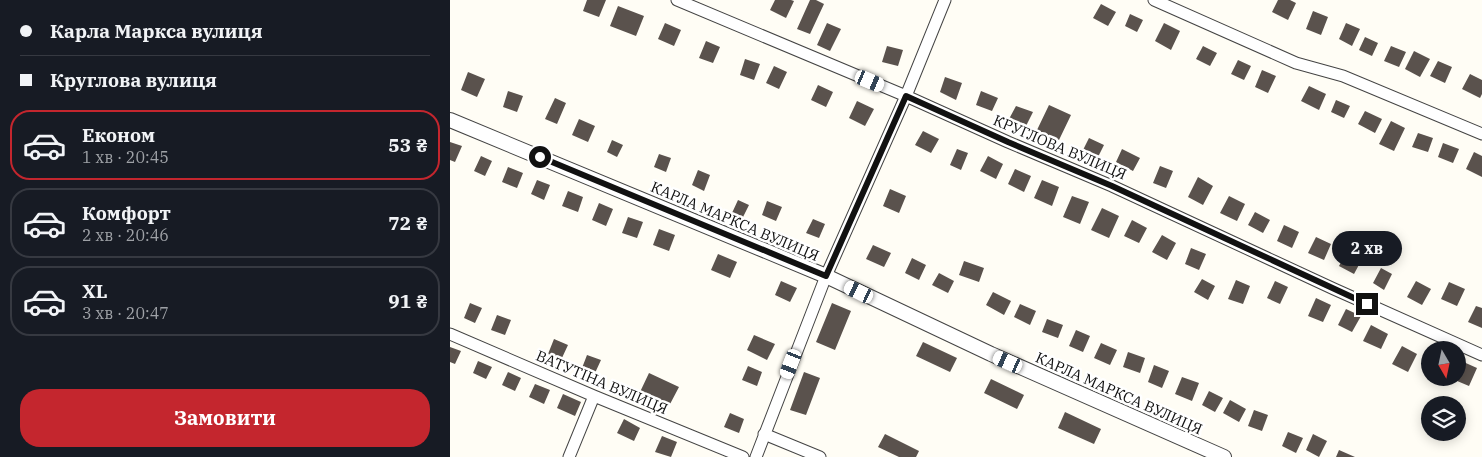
<!DOCTYPE html>
<html lang="uk">
<meta charset="utf-8">
<style>
body{margin:0;font-family:"IBM Plex Serif",serif;background:#20242c;color:#f1f3f6;height:100vh;display:flex;flex-direction:column;font-size:19px;white-space:nowrap}
*{box-sizing:border-box;margin:0}
p{font-size:16px;color:#9ea1a6}
.icon{flex:none;width:28px;height:28px;fill:none;stroke:currentColor;stroke-width:2;stroke-linecap:round;stroke-linejoin:round}
.map{position:relative;flex:1;overflow:hidden}
.sheet{display:flex;flex-direction:column;background:#171b24;width:450px}
.sheet>*{flex:none}
.hud{display:grid;align-content:center;height:110px;padding:0 20px;background:#171b24}
.needle{width:32px;rotate:171deg}
.fabs{position:absolute;left:971px;top:341px;display:grid;gap:10px}
.fabs a{display:grid;place-items:center;width:45px;height:45px;border-radius:50%;background:#171b24;box-shadow:0 2px 12px #0003;font-size:25px}
.end{position:absolute;width:22px;height:22px;margin:-11px;border:6px solid #111;background:#fff;box-shadow:0 0 0 2px #fff}
.from{border-radius:50%}
.bubble{position:absolute;height:35px;border-radius:18px;background:#171b24;box-shadow:0 2px 12px #0003;font-size:16px;font-weight:700;line-height:35px;text-align:center}
.car{position:absolute;width:15px;height:30px;margin:-15px -8px;border-radius:6px;box-shadow:0 0 4px 1px #0007;background:linear-gradient(#fff 24%,#345 0 40%,#fff 0 76%,#345 0 86%,#fff 0)}
.hud b{display:flex;align-items:center;gap:18px;height:48px;font-size:19px}
.hud b+b{border-top:1px solid #363941}
.hud i{width:12px;height:12px;background:#f1f3f6}
ul{padding:0;list-style:none}
li{display:flex;align-items:center;gap:15px;height:70px;margin:0 10px 8px;padding:0 10px;border:2px solid #363941;border-radius:20px}
li div{flex:1}
li b{display:block;font-size:19px}
li em{font-style:normal;font-weight:700}
li.active{border-color:#c4262e}
li>.icon{width:45px;height:45px;stroke-width:1.5}
.action{display:flex;gap:10px;margin-top:auto;padding:10px 20px}
.action a{flex:1;height:58px;border-radius:20px;background:#c4262e;color:#fff;font-size:20px;font-weight:700;line-height:58px;text-align:center}
main{display:flex;flex:1;min-height:0}
.map>svg:first-child{display:block}
</style>
<main>
<section class="sheet">
<div class="hud">
<b><i class="from"></i>Карла Маркса вулиця</b>
<b><i></i>Круглова вулиця</b>
</div>
<ul>
<li class="active"><svg class="icon" aria-label="car" viewBox="0 0 24 24"><path d="M5 17H2v-5l4-1 3-4h7l3 4 3 1v5h-3M9 17h6M6 11h13"/><circle cx="7" cy="17" r="2"/><circle cx="17" cy="17" r="2"/></svg><div><b>Економ</b><p>1 хв · 20:45</p></div><em>53 ₴</em></li>
<li><svg class="icon" aria-label="car" viewBox="0 0 24 24"><path d="M5 17H2v-5l4-1 3-4h7l3 4 3 1v5h-3M9 17h6M6 11h13"/><circle cx="7" cy="17" r="2"/><circle cx="17" cy="17" r="2"/></svg><div><b>Комфорт</b><p>2 хв · 20:46</p></div><em>72 ₴</em></li>
<li><svg class="icon" aria-label="car" viewBox="0 0 24 24"><path d="M5 17H2v-5l4-1 3-4h7l3 4 3 1v5h-3M9 17h6M6 11h13"/><circle cx="7" cy="17" r="2"/><circle cx="17" cy="17" r="2"/></svg><div><b>XL</b><p>3 хв · 20:47</p></div><em>91 ₴</em></li>
</ul>
<div class="action"><a>Замовити</a></div>
</section>
<div class="map">
<svg width="1032" height="457" viewBox="0 0 1032 457">
<rect width="100%" height="100%" fill="#fffdf5"/>
<path fill="#5a524d" d="M137 0H156L149 17 133 11Z
M325 0H341L344 1 336 18 320 10Z
M360 0H366L374 4 360 34 347 29Z
M828 0H840L846 3 838 20 822 12Z
M651 4 666 12 658 26 643 18Z
M168 6 194 16 186 36 160 26Z
M863 11 878 17 871 35 856 29Z
M680 14 693 20 687 32 675 26Z
M215 23 231 30 224 46 208 39Z
M377 23 391 29 380 51 367 45Z
M714 23 730 31 721 50 705 41Z
M896 23 910 29 902 46 889 39Z
M915 37 928 43 922 56 909 50Z
M256 41 270 47 263 63 249 58Z
M437 46 453 50 448 66 432 62Z
M753 46 767 53 760 66 746 59Z
M941 46 956 52 949 67 934 61Z
M964 51 980 59 970 77 955 69Z
M295 59 310 64 304 80 290 75Z
M788 60 801 66 794 80 781 74Z
M988 61 1002 67 995 83 980 76Z
M324 66 337 72 329 89 316 83Z
M812 70 826 76 818 93 805 87Z
M18 72 35 79 27 97 11 90Z
M1020 74 1032 80V94L1030 98 1012 89Z
M495 77 512 83 506 100 490 92Z
M368 85 383 92 376 107 361 100Z
M859 86 876 94 869 110 851 101Z
M58 91 73 96 67 112 53 107Z
M531 91 548 98 542 111 526 105Z
M105 98 116 103 107 124 95 119Z
M886 100 900 106 894 118 881 112Z
M407 101 424 109 415 126 399 118Z
M599 105 621 115 609 140 587 130Z
M566 106 583 112 575 128 559 119Z
M915 111 932 119 925 133 908 124Z
M129 119 145 126 138 142 122 135Z
M941 121 955 128 944 151 929 144Z
M473 131 489 139 481 153 465 145Z
M968 133 983 138 978 152 962 147Z
M639 138 654 145 646 161 631 154Z
M162 140 173 145 167 157 157 152Z
M0 142 12 146 5 162 0 160Z
M993 143 1009 149 1003 163 988 157Z
M507 149 518 153 511 170 500 165Z
M672 149 690 158 683 171 666 162Z
M1024 152 1032 156V177L1016 169Z
M209 154 221 158 216 172 204 167Z
M31 156 42 161 35 176 24 171Z
M538 156 553 164 546 179 530 171Z
M710 166 723 171 716 188 703 183Z
M58 167 73 173 67 188 52 182Z
M565 169 581 176 574 192 558 184Z
M248 170 260 175 254 191 242 185Z
M748 177 763 186 753 205 738 197Z
M87 180 100 185 94 200 81 194Z
M592 180 609 187 602 206 584 198Z
M440 189 456 196 449 213 433 206Z
M118 191 133 197 128 212 112 206Z
M622 196 639 202 630 224 613 217Z
M779 196 795 204 787 221 770 213Z
M288 200 299 205 293 217 282 213Z
M317 201 332 207 326 221 312 215Z
M149 203 163 209 156 226 142 220Z
M652 208 669 216 659 238 641 230Z
M805 212 820 220 813 233 798 225Z
M178 217 193 222 187 238 172 233Z
M363 219 375 224 369 238 356 233Z
M682 220 697 228 689 243 674 236Z
M834 225 849 232 842 248 827 241Z
M209 229 225 235 219 251 203 245Z
M712 235 726 243 717 260 702 252Z
M866 237 881 244 874 260 858 253Z
M423 245 441 253 434 267 416 259Z
M741 248 756 254 749 270 735 264Z
M896 253 911 261 904 274 889 266Z
M268 254 287 262 280 278 261 270Z
M462 258 476 265 469 280 455 273Z
M514 261 534 268 529 282 509 275Z
M931 268 942 274 934 290 923 283Z
M489 273 504 281 498 293 482 285Z
M752 279 765 286 758 300 744 292Z
M786 280 800 286 793 304 778 299Z
M331 281 347 288 340 302 325 295Z
M825 281 838 287 830 304 817 298Z
M966 281 981 289 972 305 957 297Z
M999 282 1015 289 1007 306 991 299Z
M543 292 561 301 554 315 536 305Z
M866 298 881 305 873 322 858 316Z
M20 303 32 308 25 323 14 318Z
M382 303 401 311 385 350 366 342Z
M570 304 586 311 580 325 564 317Z
M1026 306 1032 308V328L1018 322Z
M896 309 911 316 902 332 888 325Z
M47 315 61 320 55 335 41 330Z
M597 319 613 325 608 338 592 332Z
M921 325 938 334 931 349 913 341Z
M626 330 640 336 633 352 619 346Z
M304 335 325 344 317 360 297 350Z
M104 339 118 345 111 360 98 354Z
M473 342 507 358 500 372 466 356Z
M651 343 667 350 660 365 644 358Z
M952 346 967 354 958 372 942 364Z
M0 347 11 351 5 364 0 362Z
M678 352 695 358 690 373 673 367Z
M137 355 151 360 145 373 132 368Z
M1009 360 1027 368 1019 386 1000 378H1008V364Z
M28 361 42 367 36 379 23 373Z
M704 365 719 371 712 388 698 382Z
M298 366 312 372 307 386 292 380Z
M58 372 71 378 65 391 52 385Z
M354 372 370 378 356 415 340 410Z
M199 373 229 387 219 406 190 392Z
M732 377 749 383 742 401 725 394Z
M541 379 574 395 567 409 534 393Z
M85 384 100 390 94 404 79 397Z
M759 391 773 398 765 412 752 405Z
M113 394 131 402 125 416 107 408Z
M780 400 796 409 789 422 773 413Z
M804 410 818 415 812 431 798 426Z
M615 412 651 429 644 444 608 428Z
M280 413 294 419 289 433 274 427Z
M174 419 190 428 184 441 167 433Z
M838 432 853 438 846 453 832 446Z
M435 434 469 451 466 457H449L428 447Z
M863 434 877 441 869 457 856 450Z
M212 436 227 442 221 457 205 452Z
M889 450 905 457H886Z"/>
<g fill="none" stroke-linecap="round" stroke-linejoin="round">
<g stroke="#444" stroke-width="13">
<path id="minor" d="M227 0 456 96 558 142 662 186 884 289 1032 355
M704 0 846 63 893 76 1032 134
M0 334 144 396 293 457
M314 434 370 457
M119 457 144 396
M306 457 376 276 456 96 495 0"/>
</g>
<g stroke="#444" stroke-width="16">
<path id="tertiary" d="M0 120 376 276 541 354 774 457"/>
</g>
<use href="#minor" stroke="#fff" stroke-width="11"/>
<use href="#tertiary" stroke="#fff" stroke-width="14"/>
</g>
<g fill="none" stroke-linecap="round" stroke-linejoin="round">
<path stroke="#111" stroke-width="6" d="M90 157 376 276 456 96 558 142 662 186 917 304"/>
</g>
<g text-anchor="middle" dominant-baseline="central" stroke-width="5" stroke-linejoin="round" paint-order="stroke">
<g font-size="15" fill="#111" stroke="#fff">
<text transform="translate(610 147) rotate(23)">КРУГЛОВА ВУЛИЦЯ</text>
<text transform="translate(285 221) rotate(23)">КАРЛА МАРКСА ВУЛИЦЯ</text>
<text transform="translate(152 382) rotate(23)">ВАТУТІНА ВУЛИЦЯ</text>
<text transform="translate(669 393) rotate(24)">КАРЛА МАРКСА ВУЛИЦЯ</text>
</g>
</g>
</svg>
<div class="fabs">
<a><svg class="needle" viewBox="-14 -14 28 28"><path d="M0-13l5 13h-10z" fill="#e53935"/><path d="M0 13l5-13h-10z" fill="#9ea1a6"/></svg></a>
<a><svg class="icon" aria-label="layers" viewBox="0 0 24 24"><path d="M12 4l9 5-9 5-9-5zM3 14l9 5 9-5"/></svg></a>
</div>
<i class="end from" style="left:90px;top:157px"></i>
<i class="end" style="left:917px;top:304px"></i>
<div class="bubble" style="left:882px;top:231px;width:70px">2 хв</div>
<i class="car" style="left:420px;top:81px;rotate:113deg"></i>
<i class="car" style="left:409px;top:292px;rotate:296deg"></i>
<i class="car" style="left:558px;top:362px;rotate:294deg"></i>
<i class="car" style="left:341px;top:364px;rotate:201deg"></i>
</div>
</main>
